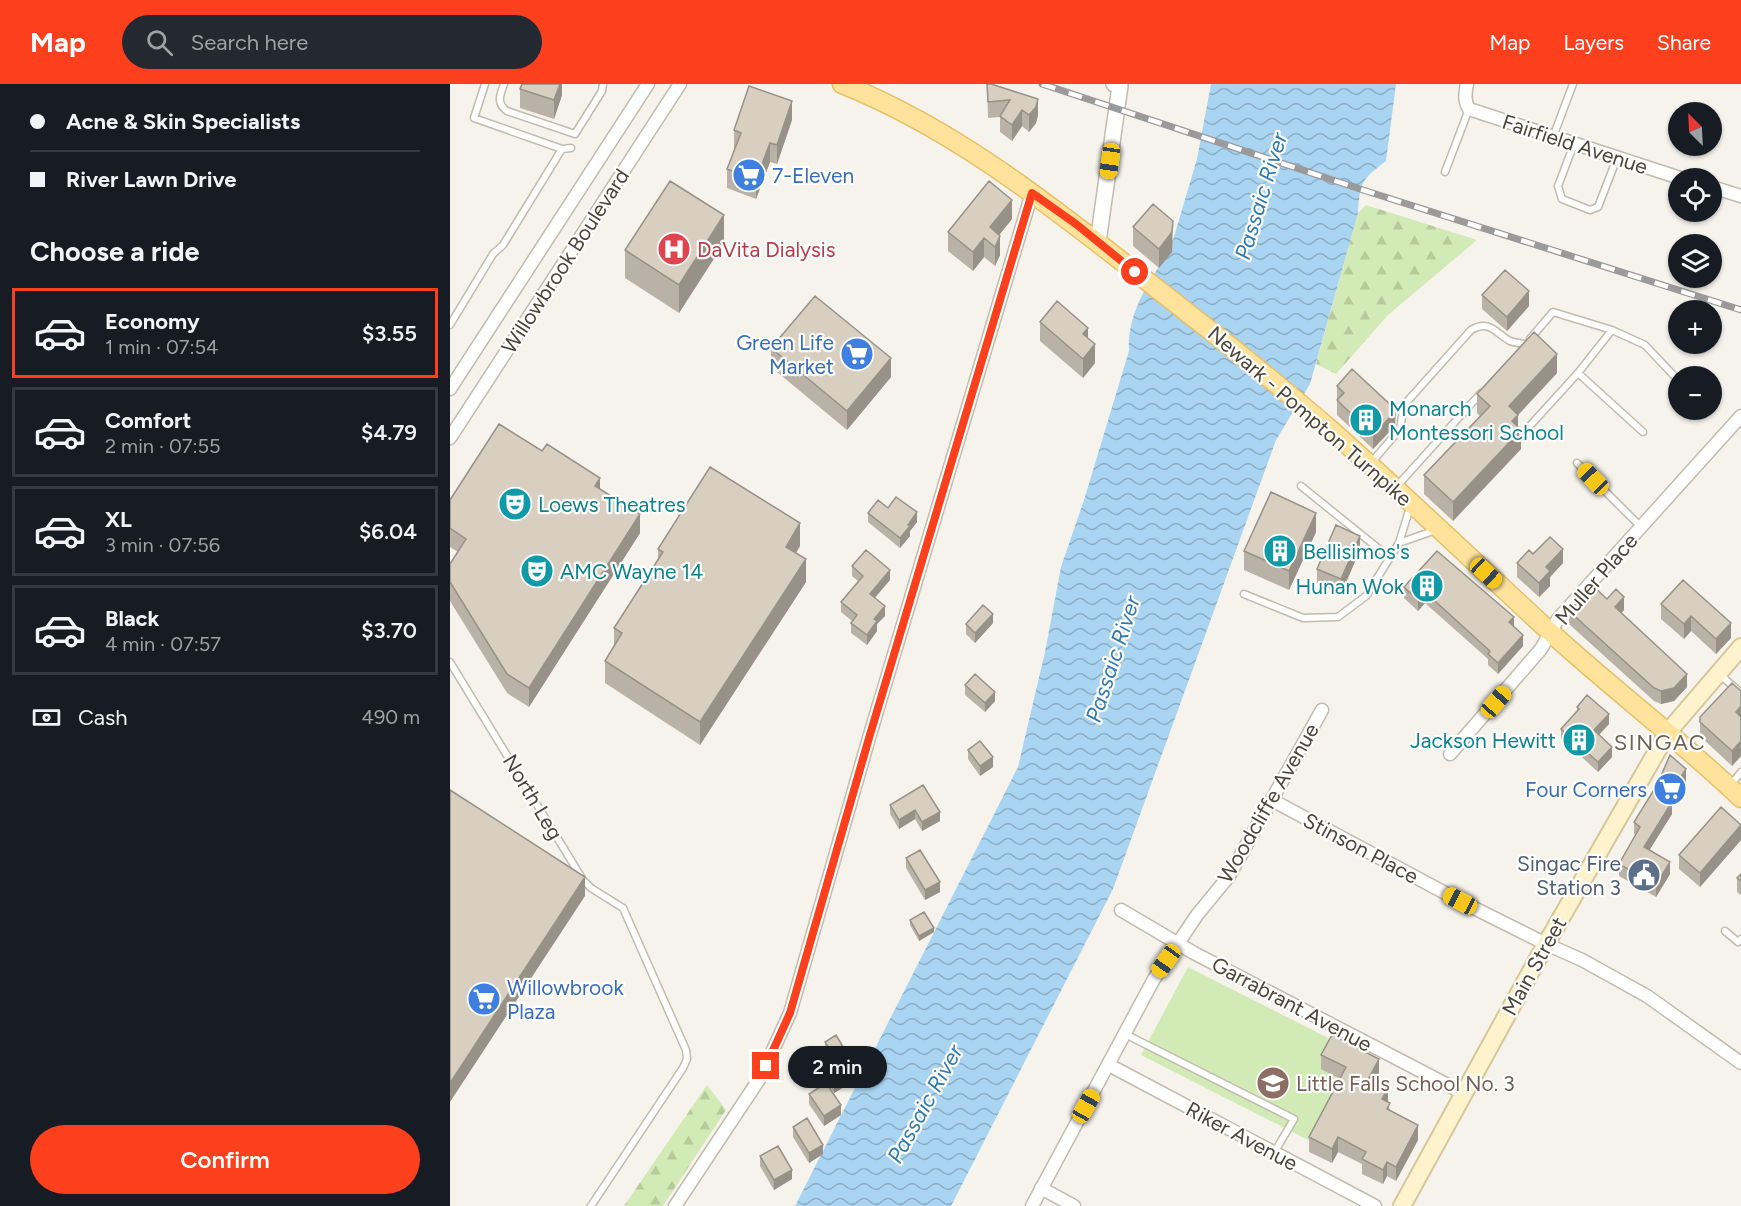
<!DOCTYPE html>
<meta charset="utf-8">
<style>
body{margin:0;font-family:Figtree,sans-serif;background:#242831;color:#f1f3f6;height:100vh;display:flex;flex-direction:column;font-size:22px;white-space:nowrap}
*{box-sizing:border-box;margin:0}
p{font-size:20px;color:#9ea1a6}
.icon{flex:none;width:33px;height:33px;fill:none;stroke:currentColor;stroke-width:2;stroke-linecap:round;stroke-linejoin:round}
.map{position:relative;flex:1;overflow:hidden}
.drawer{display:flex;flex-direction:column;background:#171b24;width:450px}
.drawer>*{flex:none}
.top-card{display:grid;align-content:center;height:132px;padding:0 30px;background:#171b24}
.needle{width:39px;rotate:336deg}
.fabs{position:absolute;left:1218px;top:18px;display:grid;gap:12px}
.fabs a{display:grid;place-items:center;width:54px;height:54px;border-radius:50%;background:#171b24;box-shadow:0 2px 4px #0004;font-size:30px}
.end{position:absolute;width:27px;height:27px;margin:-14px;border:8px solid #fc3f1d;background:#fff;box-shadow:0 0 0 3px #fff}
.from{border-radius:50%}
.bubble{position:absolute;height:42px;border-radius:21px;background:#171b24;box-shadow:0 2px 4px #0004;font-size:20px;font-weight:600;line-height:42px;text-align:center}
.car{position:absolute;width:18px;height:36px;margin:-18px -9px;border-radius:8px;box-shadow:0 0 4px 2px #0007;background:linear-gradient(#f5c518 24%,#345 0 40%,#f5c518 0 76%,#345 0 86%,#f5c518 0)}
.top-card b{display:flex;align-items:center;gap:21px;height:57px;font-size:22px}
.top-card b+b{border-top:2px solid #363941}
.top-card i{width:15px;height:15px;background:#f1f3f6}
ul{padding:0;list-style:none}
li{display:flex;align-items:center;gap:18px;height:90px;margin:0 12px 9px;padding:0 18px;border:3px solid #363941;border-radius:0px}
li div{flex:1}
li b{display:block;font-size:22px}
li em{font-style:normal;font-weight:600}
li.active{border-color:#fc3f1d}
li>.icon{width:54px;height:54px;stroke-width:1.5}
h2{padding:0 30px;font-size:27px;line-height:72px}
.pay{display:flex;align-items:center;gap:15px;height:66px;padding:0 30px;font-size:22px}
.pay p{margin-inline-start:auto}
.action{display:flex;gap:12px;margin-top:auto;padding:12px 30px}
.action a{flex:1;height:69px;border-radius:36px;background:#fc3f1d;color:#fff;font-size:24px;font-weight:600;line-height:69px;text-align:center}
header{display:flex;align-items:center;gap:36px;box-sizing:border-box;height:84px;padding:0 30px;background:#fc3f1d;color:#fff}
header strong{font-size:28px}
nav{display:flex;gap:33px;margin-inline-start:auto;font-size:21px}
.search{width:420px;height:54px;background:#242831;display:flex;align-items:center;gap:15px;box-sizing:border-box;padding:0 21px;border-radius:33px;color:#9ea1a6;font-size:22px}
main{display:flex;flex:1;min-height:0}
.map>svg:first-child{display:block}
</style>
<header>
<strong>Map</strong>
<div class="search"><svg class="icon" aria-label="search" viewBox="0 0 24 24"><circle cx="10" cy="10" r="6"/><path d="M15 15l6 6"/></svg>Search here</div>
<nav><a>Map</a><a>Layers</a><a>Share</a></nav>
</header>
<main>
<section class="drawer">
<div class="top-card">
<b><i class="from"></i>Acne &amp; Skin Specialists</b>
<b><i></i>River Lawn Drive</b>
</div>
<h2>Choose a ride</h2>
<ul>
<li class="active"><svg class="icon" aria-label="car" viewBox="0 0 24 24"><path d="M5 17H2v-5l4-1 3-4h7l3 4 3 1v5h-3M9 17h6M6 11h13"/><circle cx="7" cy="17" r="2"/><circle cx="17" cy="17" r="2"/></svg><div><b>Economy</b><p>1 min · 07:54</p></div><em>$3.55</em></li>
<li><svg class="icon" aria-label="car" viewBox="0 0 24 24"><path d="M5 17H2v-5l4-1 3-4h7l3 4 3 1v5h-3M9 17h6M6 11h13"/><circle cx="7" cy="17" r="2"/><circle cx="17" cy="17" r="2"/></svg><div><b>Comfort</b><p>2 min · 07:55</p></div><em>$4.79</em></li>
<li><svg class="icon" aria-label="car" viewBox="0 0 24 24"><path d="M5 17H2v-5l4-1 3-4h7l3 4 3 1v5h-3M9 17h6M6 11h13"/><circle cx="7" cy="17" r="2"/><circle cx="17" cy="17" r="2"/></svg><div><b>XL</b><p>3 min · 07:56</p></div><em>$6.04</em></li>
<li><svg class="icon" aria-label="car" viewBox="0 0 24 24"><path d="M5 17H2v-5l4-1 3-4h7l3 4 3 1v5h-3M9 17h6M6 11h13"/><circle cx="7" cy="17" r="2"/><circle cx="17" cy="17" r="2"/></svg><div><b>Black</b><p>4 min · 07:57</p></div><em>$3.70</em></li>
</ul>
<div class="pay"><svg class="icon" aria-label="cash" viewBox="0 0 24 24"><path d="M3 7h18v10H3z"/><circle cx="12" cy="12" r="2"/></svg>Cash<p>490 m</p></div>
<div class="action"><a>Confirm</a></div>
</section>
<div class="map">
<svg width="1291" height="1122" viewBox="0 0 1291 1122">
<defs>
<pattern id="forest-firs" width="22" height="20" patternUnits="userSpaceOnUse" patternTransform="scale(1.5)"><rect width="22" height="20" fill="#d2eab5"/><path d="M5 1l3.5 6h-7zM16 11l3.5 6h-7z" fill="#b6ca9c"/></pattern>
<pattern id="water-waves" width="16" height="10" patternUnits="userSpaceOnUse" patternTransform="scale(1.5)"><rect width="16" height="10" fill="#a9d4f2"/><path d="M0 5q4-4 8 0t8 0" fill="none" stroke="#8caec5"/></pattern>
</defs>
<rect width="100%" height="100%" fill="#f6f3ec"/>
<path fill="#d2eab5" d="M738 883 886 958 896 998 864 1059 691 971Z"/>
<path fill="url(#forest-firs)" d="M916 121 1027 156 938 231 886 290 866 280 908 129Z
M257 1001 276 1026 213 1122H174Z"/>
<path fill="url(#water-waves)" d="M761 0H946L936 77C911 96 910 98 908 129L860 300 826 356 663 805 501 1122H345L568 683 595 568 611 483 634 416 679 267C677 237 692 208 708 184 716 174 722 169 723 156L747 75Z"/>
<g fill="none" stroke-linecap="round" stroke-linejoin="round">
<g stroke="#c2bbae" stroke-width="9">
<path id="service" d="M35 0 24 34 112 65 121 64
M54 0C50 11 46 19 57 27L125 50 152 7 153 0
M1103 53 1123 0
M1124 60 1108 102 1112 115 1140 126 1148 123 1167 74
M995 88 1019 25
M0 241 43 170 53 161 112 65
M1162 246 1195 261 1228 296
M1080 255 1103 228 1162 246 1128 289 1193 348
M1077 345 1128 289
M921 379 950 345 954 321 1021 246C1040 235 1045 249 1060 257 1065 259 1070 259 1075 260
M1127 379 1191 443
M851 402 939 473
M947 402 1031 309
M961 420 949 459 986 446
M794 510 853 534 888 533 916 512 949 459
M0 578 133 796 141 804 173 824 236 966 237 975 233 984 141 1122
M1269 590 1291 609
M1280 702 1291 688
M1275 847 1288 858 1291 855
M675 950 844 1035 824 1069"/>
</g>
<g stroke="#c2bbae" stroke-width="15">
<path id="minor" d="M1017 0C1015 9 1014 17 1019 25L1230 94
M1262 103 1291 112
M0 305 198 0
M0 354 230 0
M1000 670 1091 565 1108 535 1291 332
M822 716 1010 817 1096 860 1132 876 1197 912 1291 979
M671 826 744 869 1015 1010
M659 981 925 1122
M591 1104 624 1122
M225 1122 310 994 340 929 419 654 582 109
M582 1122 704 895 747 831 779 792 872 626"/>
</g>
<g stroke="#c2bbae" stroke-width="18">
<path id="tertiary" d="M648 158 670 2 664 0"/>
</g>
<g stroke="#d6c79b" stroke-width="20">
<path id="secondary" d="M952 1122 1096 860 1218 648 1291 563"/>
</g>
<g stroke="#e6c16a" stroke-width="21">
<path id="primary" d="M392 0C495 41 584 109 670 176 742 232 813 287 882 347 951 408 1018 472 1086 535 1152 597 1225 651 1291 714"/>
</g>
<use href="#service" stroke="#fff" stroke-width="6"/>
<use href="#minor" stroke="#fff" stroke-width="12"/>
<use href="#tertiary" stroke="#fff" stroke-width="15"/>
<use href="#secondary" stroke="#fff3cd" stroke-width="16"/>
<use href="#primary" stroke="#ffe39c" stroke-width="18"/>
<g stroke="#9a9a9a" stroke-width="7">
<path id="rail" d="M592 0 913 106 1291 226"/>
</g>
<use href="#rail" stroke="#fff" stroke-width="4.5" stroke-dasharray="14" stroke-linecap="butt"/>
</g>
<path fill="#bab2a6" d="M112 0V11L104 35 70 24V5Z
M537 0 588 31 586 39 579 48 572 42 562 57 550 48V33L538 34Z
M342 36 327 80 320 78 306 115 277 104V85L285 65H284V46Z
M562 135 549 151 550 171 545 182 534 173 523 187 498 167V148Z
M683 143 723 156 722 168 709 184 683 162Z
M274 159 229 229 175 194V166Z
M1032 211 1079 222 1057 247 1032 225Z
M590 238 638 255 645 279 633 294 590 257Z
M321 264 441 293 397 346 321 283Z
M1107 289 1068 331V343L1071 365 1003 437 974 410V391L1030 332 1027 329V310Z
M887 302 945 342 923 365 887 331Z
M150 405 190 449 79 623 57 609 0 517V480L8 468 0 463V416Z
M438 424 467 438 460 447V452L450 464 418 438V429Z
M866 448 839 506 794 486V467Z
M350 462 346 469 356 498 250 661 155 599V577L164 562V544L208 476V465Z
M910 466 891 510 867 499V485Z
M987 467 1064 543 1073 562 1048 590 1038 581V575L975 519 968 527 954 514V503Z
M1083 470 1113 479 1100 493V502L1089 513 1067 493V479Z
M402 482 440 496 425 514 435 532 427 540V547L417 561 401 549V539L402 537 391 528V518L409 498 402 492Z
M1233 496 1281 554 1266 570 1241 547 1234 555 1211 535V520Z
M1157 515 1174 526 1171 529 1237 603 1224 617 1211 620 1204 617 1119 540V527Z
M543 539 525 559 516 550V540Z
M515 601 545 617 535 628 515 611Z
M1291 607V672L1282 682 1250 652V633Z
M1127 623 1159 640 1149 651 1162 673 1148 688 1111 654V645L1127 628Z
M518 666 543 683 530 692 518 675Z
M1236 697 1222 719V730L1199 766 1220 790 1206 813 1169 792V780L1186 751 1184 750V738Z
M473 701 490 737 472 747 465 735 449 745 440 730V721Z
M1291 741V756L1250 803 1229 785V771Z
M456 774 490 808 475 816 456 784Z
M1291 790V811L1287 808V794Z
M460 836 484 848 469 857 460 841Z
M375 958 399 983 391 988 394 1003 384 1009 368 983V973L375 969Z
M871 971 929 989 925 997 938 1018 940 1027 968 1056 946 1097 937 1092 933 1100 912 1090V1080L888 1068 882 1079 859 1068V1053L890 995 871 985Z
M359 1010 391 1031 374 1042 359 1020Z
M343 1043 373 1070 359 1079 343 1053Z
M310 1072 342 1095 324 1106 310 1082Z"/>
<path fill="#979187" d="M110 0H112V11L104 35V16Z
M588 15V31L586 39 579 48V31Z
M342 17V36L327 80V61Z
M572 26V42L562 57V41Z
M320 59V78L306 115V96Z
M562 116V135L542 160 540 143Z
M274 131V159L229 229V201Z
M723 137 722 168 709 184V165Z
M550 152V171L545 182V163Z
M534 154V173L523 187V168Z
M1079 207V222L1057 247V233Z
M638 244V263L633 250Z
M645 260V279L633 294V275Z
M1107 270V289L1068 331V349L1071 346V365L1003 437V418L1059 322Z
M441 274V293L397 346V327Z
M946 326 945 342 923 365V351Z
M150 394V413L145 402Z
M467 428V438L460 447V452L450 464V454L458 441Z
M866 429V448L839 506V487Z
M190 430V449L79 623V604Z
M350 439V462L336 485V463Z
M910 452V466L891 510V495Z
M1113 465V479L1100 493V502L1089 513V499L1096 483Z
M356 475V498L250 661V638Z
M440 486V496L420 519V510Z
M975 508V519L968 527V516Z
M1174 513V526L1165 536V523Z
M435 522V532L427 540V547L417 561V551L424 535Z
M543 530V539L525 559V549Z
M1241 532V547L1234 555V540Z
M1064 533V544L1059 538Z
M1281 539V554L1266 570V555Z
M1073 551V562L1048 590V579Z
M1237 590V603L1224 617 1211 620V607Z
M545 608V617L535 628V619Z
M1291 622V636L1286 628Z
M1159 630V640L1144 656V646Z
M1291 657V672L1282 682V667Z
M1162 663V673L1148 688V678Z
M543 673V683L530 692V682Z
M1236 685V697L1222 719V730L1194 775V763L1217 714Z
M465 726V735L449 745V736Z
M490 728V737L472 747V738Z
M1291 741V756L1250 803V789Z
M1220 778V790L1206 813V801Z
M135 793V812L0 1018V999Z
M490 798V808L475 816V806Z
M484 844V848L469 857V852Z
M399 973V983L386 990V980Z
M929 975V989L919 1008V994Z
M394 993V1003L384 1009V1000Z
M938 1003V1018L932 1029V1015Z
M391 1021V1031L374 1042V1032Z
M968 1041V1056L946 1097V1083Z
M888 1053V1068L882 1079V1065Z
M373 1061V1070L359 1079V1069Z
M937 1078V1092L933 1100V1086Z
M342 1086V1095L324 1106V1096Z"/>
<path fill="#d8cfc1" stroke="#979187" stroke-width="1.5" d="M72 0H110L104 16 70 5Z
M537 0H541L588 15 586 23 579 31 572 26 562 41 550 32 560 16 538 18Z
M299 2 342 17 327 61 320 59 306 96 277 85 291 49 284 46Z
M220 97 274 131 229 201 175 166Z
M539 97 562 116 540 143 550 152 545 163 534 154 523 168 498 148Z
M703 120 723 137 722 148 709 165 683 143Z
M1055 186 1079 207 1057 233 1032 211Z
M365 212 441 274 397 327 321 264Z
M607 217 638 244 633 250 645 260 633 275 590 238Z
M1084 248 1107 270 1059 322 1068 331 1062 337 1071 346 1003 418 974 391 1040 322 1027 310Z
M902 285 946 326 945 328 923 351 887 316 894 309 887 302Z
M49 340 92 367 97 360 150 394 145 402 190 430 79 604 57 590 0 498V480L16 455 0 444V416Z
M260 383 350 439 336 463 356 475 250 638 155 577 172 549 164 544 213 468 208 465Z
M821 408 866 429 839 487 794 467Z
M446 413 467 428 458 441 460 442 450 454 418 429 428 416 438 424Z
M886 441 910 452 891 495 867 485Z
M1100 453 1113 465 1096 483 1100 487 1089 499 1067 479 1079 466 1083 470Z
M416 466 440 486 420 510 435 522 424 535 427 537 417 551 401 539 407 531 391 518 413 492 402 482Z
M987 467 1064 533 1059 538 1073 551 1048 579 1038 570 1040 567 975 508 968 516 954 503Z
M1233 496 1281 539 1266 555 1241 532 1234 540 1211 520Z
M1143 502 1157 515 1166 505 1174 513 1165 523 1237 590 1224 604 1211 607 1204 604 1119 527Z
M533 521 543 530 525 549 516 540Z
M525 590 545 608 535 619 515 601Z
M1282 599 1291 607V622L1286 628 1291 633V657L1282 667 1250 638V633Z
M1137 611 1159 630 1144 646 1162 663 1148 678 1111 645 1129 625 1127 623Z
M530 657 543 673 530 682 518 666Z
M1220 671 1236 685 1217 714 1222 718 1194 763 1220 778 1206 801 1169 780 1190 743 1184 738 1207 701Z
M473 701 490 728 472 738 465 726 449 736 440 721Z
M0 706 135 793 0 999Z
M1271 723 1291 741 1250 789 1229 771Z
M470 766 490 798 475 806 456 774Z
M1291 790V797L1287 794Z
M474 828 484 844 469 852 460 836Z
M386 951 399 973 386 980 394 993 384 1000 368 973 380 966 375 958Z
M882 951 929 975 919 994 938 1003 932 1015 940 1019 937 1025 968 1041 946 1083 937 1078 933 1086 912 1075 916 1068 888 1053 882 1065 859 1053 896 983 871 971Z
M376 999 391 1021 374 1032 359 1010Z
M357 1034 373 1061 359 1069 343 1043Z
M328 1062 342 1086 324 1096 310 1072Z"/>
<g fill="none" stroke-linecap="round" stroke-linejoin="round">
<path stroke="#fc3f1d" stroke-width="8" d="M316 982 340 929 419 654 582 109 626 140 685 188"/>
</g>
<defs>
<g id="supermarket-disc" transform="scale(1.725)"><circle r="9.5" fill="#3f7fe0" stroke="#fff"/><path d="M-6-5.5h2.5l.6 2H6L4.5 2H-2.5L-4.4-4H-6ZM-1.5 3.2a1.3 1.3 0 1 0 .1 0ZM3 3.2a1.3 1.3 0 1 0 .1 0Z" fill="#fff"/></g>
<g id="hospital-disc" transform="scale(1.725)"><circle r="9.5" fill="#e0444e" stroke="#fff"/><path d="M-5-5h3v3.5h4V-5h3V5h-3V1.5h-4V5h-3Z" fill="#fff"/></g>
<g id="building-disc" transform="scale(1.725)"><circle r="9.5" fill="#0f9aa8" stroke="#fff"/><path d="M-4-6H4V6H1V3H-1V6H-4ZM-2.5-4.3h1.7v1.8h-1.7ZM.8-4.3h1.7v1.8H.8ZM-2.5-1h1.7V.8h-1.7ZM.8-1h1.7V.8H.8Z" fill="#fff"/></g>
<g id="theatre-disc" transform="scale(1.725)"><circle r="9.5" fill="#0f9aa8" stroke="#fff"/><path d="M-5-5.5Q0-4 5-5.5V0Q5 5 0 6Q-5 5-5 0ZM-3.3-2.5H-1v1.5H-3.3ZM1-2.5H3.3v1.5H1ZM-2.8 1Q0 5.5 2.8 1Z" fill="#fff"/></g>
<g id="civic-disc" transform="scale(1.725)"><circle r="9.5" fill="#5c6f8a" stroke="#fff"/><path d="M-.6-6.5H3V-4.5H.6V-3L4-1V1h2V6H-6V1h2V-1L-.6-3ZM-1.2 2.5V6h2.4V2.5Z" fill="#fff"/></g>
<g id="school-disc" transform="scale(1.725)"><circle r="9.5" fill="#8d6e63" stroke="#fff"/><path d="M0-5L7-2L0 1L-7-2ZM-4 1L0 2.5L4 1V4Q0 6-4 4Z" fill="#fff"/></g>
</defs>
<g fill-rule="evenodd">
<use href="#supermarket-disc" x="299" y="91"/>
<use href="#hospital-disc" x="224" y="165"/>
<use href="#supermarket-disc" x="407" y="270"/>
<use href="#building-disc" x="916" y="336"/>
<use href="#theatre-disc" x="65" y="420"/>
<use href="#building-disc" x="830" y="467"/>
<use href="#theatre-disc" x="87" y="487"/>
<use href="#building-disc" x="977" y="502"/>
<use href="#building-disc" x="1129" y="656"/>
<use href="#supermarket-disc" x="1220" y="705"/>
<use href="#civic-disc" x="1194" y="791"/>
<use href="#supermarket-disc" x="34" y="915"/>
<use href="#school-disc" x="823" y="999"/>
</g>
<g text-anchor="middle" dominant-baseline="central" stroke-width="4.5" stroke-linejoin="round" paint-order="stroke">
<g font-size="21" fill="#4b4439" stroke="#fff">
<text transform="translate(1125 60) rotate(18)">Fairfield Avenue</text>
<text transform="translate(115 177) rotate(-57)">Willowbrook Boulevard</text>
<text transform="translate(860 332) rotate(41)">Newark - Pompton Turnpike</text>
<text transform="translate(1146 495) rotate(-49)">Muller Place</text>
<text transform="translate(83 713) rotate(59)">North Leg</text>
<text transform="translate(818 719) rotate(-60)">Woodcliffe Avenue</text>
<text transform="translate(911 764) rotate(28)">Stinson Place</text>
<text transform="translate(1084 882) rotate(-61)">Main Street</text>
<text transform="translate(842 920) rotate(28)">Garrabrant Avenue</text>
<text transform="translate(792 1052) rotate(28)">Riker Avenue</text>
</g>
<g font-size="21" fill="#366cbe" stroke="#fff" text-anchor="start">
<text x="322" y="91">7-Eleven</text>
<text x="384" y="258" text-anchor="end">Green Life<tspan x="384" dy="24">Market</tspan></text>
<text x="1197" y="705" text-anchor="end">Four Corners</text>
<text x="57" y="903">Willowbrook<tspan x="57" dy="24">Plaza</tspan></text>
</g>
<g font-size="21" fill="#be3a42" stroke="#fff" text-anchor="start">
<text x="247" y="165">DaVita Dialysis</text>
</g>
<g font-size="21" fill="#0d838f" stroke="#fff" text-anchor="start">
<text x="939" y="324">Monarch<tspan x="939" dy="24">Montessori School</tspan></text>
<text x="88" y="420">Loews Theatres</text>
<text x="853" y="467">Bellisimos's</text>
<text x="110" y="487">AMC Wayne 14</text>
<text x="954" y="502" text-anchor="end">Hunan Wok</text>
<text x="1106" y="656" text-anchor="end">Jackson Hewitt</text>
</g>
<g font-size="21" fill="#4e5e75" stroke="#fff" text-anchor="end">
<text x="1171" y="779">Singac Fire<tspan x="1171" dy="24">Station 3</tspan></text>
</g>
<g font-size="21" fill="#785e54" stroke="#fff" text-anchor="start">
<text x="846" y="999">Little Falls School No. 3</text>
</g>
<g font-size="22" font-style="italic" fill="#2e7ab2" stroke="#fff">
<text transform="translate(811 112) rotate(-73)">Passaic River</text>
<text transform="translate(663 575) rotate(-72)">Passaic River</text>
<text transform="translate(475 1020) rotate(-61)">Passaic River</text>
</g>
<g font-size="22" letter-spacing="1.5" fill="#6e6250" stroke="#fff">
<text x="1210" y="658">SINGAC</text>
</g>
</g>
</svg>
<div class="fabs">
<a><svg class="needle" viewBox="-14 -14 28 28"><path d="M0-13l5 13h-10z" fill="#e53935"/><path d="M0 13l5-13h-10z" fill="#9ea1a6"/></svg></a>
<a><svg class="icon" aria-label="locate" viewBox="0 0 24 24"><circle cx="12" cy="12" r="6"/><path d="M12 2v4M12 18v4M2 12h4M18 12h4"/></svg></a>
<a><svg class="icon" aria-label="layers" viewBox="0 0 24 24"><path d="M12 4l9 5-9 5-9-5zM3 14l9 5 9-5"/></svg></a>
<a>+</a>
<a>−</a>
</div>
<i class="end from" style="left:685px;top:188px"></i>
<i class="end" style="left:316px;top:982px"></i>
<div class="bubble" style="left:338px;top:962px;width:99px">2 min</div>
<i class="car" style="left:660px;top:77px;rotate:188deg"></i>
<i class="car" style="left:1143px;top:395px;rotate:316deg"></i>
<i class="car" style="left:1036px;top:489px;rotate:133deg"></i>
<i class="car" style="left:1046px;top:618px;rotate:41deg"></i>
<i class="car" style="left:1010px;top:817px;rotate:298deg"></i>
<i class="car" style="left:716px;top:877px;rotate:215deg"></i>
<i class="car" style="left:636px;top:1022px;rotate:29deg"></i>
</div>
</main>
